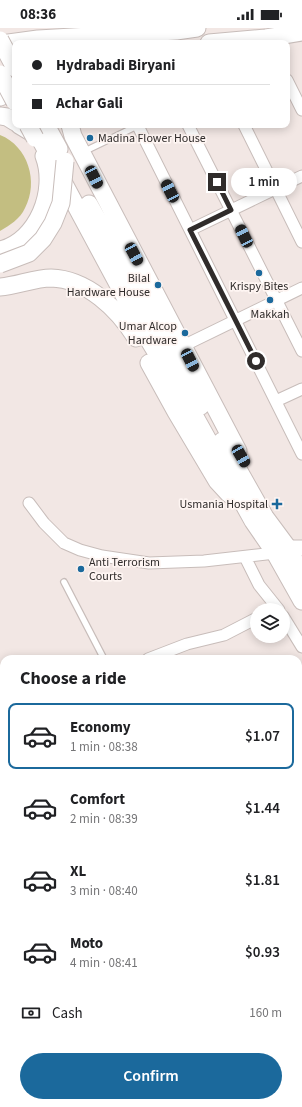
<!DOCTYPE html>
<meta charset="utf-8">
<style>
body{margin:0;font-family:"Source Sans 3",sans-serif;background:#f2f2f2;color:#202124;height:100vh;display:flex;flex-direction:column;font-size:15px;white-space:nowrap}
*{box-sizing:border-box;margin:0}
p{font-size:13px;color:#757577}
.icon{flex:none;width:22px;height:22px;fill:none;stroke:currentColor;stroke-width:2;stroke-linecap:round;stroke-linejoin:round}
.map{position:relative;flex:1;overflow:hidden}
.sheet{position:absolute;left:0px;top:627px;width:302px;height:452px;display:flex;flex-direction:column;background:#fff;border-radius:12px 12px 0 0;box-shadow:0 2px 10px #0003}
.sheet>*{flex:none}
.banner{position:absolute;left:12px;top:12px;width:278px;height:88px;border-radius:8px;box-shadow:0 2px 10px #0003;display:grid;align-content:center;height:88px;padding:0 20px;background:#fff}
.fabs{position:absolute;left:250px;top:575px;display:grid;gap:8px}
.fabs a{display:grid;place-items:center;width:40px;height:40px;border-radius:50%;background:#fff;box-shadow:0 2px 10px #0003;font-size:20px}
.end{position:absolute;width:18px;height:18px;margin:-9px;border:5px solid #302c2b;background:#fff;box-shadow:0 0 0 2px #fff}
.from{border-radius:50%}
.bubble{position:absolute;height:28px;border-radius:14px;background:#fff;box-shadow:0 2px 10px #0003;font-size:13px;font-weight:600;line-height:28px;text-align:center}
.car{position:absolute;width:12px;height:24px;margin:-12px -6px;border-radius:5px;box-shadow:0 0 3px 1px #0007;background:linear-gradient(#222 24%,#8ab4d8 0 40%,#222 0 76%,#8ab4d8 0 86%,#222 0)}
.banner b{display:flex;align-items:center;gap:14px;height:38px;font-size:15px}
.banner b+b{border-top:1px solid #e0e0e0}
.banner i{width:10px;height:10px;background:#202124}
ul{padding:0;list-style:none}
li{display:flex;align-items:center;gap:12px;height:66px;margin:0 8px 6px;padding:0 12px;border:2px solid transparent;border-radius:8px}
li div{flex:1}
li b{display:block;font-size:15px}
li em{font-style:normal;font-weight:600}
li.selected{border-color:#1b699c}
li>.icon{width:36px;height:36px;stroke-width:1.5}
h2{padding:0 20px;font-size:18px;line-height:48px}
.pay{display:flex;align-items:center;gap:10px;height:44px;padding:0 20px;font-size:15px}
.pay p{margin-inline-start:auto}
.primary-button{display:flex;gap:8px;margin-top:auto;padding:8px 20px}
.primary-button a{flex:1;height:46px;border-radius:24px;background:#1b699c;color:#fff;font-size:16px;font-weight:600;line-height:46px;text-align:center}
.status{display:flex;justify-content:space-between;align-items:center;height:28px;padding:0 20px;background:#fff;direction:ltr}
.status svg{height:11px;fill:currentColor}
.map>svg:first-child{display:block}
</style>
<div class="status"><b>08:36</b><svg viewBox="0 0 49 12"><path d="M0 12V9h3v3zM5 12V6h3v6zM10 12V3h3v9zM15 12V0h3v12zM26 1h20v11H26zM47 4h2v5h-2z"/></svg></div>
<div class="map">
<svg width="302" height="1079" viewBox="0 0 302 1079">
<rect width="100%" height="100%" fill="#f2e7e4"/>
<path fill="#c3be81" d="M0 107C28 118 39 154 25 180 20 191 10 197 0 203Z"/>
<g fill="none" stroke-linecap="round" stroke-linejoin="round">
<g stroke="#c8bdba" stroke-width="8">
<path id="lane" d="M83 124 139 97
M64 554 104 631"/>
</g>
<g stroke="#c8bdba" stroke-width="13">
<path id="street" d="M287 52 302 82
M188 97 302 323
M244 97 302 214
M138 98 302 426
M190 202 302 148
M183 318 302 260
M276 373 302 361
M29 475 44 495 64 515 80 522 102 528 149 535 204 533 275 525
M245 529 259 557 279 582
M283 588 302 619
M148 631 187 616 224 607 257 590
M298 774 302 772
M298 827 302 825
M298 856 302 854
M39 1075 41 1079
M131 1075 133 1079
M144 1079 151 1075"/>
</g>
<g stroke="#c8bdba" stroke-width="17">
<path id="secondary" d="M278 524 288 520H302
M12 1079 19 1075"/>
</g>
<g stroke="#c8bdba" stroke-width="19">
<path id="primary" d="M209 15 266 10 302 4
M0 16 38 11 176 3 197 0
M0 69 15 63
M0 88 7 89 15 94
M19 97 39 109 141 299 194 387 253 493 275 525 302 573
M46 97 59 121
M70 97 73 108 238 423
M89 176 201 378
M0 222C38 213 57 162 44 128
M0 259C17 258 34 250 51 250 87 251 118 281 136 310
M149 335 176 384 217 453 229 466
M222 413 265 489 288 520 302 547
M298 920 302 918
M254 1075 259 1079
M269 1075 274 1079"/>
</g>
<use href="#lane" stroke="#fff" stroke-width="5.5"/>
<use href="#street" stroke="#fff" stroke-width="11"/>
<use href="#secondary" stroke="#fff" stroke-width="15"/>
<use href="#primary" stroke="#fff" stroke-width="17"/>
<g stroke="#c8bdba" stroke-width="19" stroke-linecap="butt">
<path id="primary-bridge" d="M0 12 15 40
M0 46 15 74
M28 97 35 110
M0 236 29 225 43 211 53 195 61 175 65 133"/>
</g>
<use href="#primary-bridge" stroke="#fff" stroke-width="17"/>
</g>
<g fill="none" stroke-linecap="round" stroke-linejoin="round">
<path stroke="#302c2b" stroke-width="5" d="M217 154 231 182 190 202 256 333"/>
</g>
<g fill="#1b699c" stroke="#fef5f2" stroke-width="1.5">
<circle cx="90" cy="110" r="4"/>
<circle cx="259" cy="245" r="4"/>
<circle cx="158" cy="257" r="4"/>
<circle cx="270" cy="272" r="4"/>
<circle cx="185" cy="305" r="4"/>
<path d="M275 470h4v4h4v4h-4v4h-4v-4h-4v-4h4z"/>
<circle cx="81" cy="541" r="4"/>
</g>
<g text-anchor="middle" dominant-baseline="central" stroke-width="3.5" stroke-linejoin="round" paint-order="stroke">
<g font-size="12" fill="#302c2b" stroke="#fef5f2" text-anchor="end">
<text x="98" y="110" text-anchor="start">Madina Flower House</text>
<text x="150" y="250">Bilal<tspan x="150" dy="14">Hardware House</tspan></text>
<text x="259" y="258" text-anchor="middle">Krispy Bites</text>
<text x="270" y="286" text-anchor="middle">Makkah</text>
<text x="177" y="298">Umar Alcop<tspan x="177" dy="14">Hardware</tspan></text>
<text x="268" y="476">Usmania Hospital</text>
<text x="89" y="534" text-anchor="start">Anti Terrorism<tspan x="89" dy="14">Courts</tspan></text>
</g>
</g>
</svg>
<div class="fabs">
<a><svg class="icon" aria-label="layers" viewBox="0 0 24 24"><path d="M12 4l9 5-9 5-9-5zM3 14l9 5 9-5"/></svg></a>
</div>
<i class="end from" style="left:256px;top:333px"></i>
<i class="end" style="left:217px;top:154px"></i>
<div class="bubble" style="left:231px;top:140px;width:66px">1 min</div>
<i class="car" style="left:94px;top:149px;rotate:153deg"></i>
<i class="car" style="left:170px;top:163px;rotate:333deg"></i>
<i class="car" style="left:244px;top:208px;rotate:334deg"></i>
<i class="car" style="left:134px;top:226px;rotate:152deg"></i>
<i class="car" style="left:190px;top:332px;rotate:153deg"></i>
<i class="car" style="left:241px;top:428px;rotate:150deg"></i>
<div class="banner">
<b><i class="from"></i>Hydrabadi Biryani</b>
<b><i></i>Achar Gali</b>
</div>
<section class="sheet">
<h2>Choose a ride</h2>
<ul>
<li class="selected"><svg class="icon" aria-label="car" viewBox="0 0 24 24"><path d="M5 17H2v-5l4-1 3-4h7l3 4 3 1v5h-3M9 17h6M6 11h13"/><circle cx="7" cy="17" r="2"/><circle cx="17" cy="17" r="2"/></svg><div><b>Economy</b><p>1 min · 08:38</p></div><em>$1.07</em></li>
<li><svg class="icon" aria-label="car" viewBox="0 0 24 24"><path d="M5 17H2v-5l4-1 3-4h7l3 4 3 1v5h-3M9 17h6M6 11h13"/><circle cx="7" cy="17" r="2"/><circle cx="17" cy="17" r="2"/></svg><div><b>Comfort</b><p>2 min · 08:39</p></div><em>$1.44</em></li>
<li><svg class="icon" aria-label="car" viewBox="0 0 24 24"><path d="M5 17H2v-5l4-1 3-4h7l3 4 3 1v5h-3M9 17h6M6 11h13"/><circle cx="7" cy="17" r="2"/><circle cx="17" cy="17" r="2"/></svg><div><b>XL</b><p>3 min · 08:40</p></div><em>$1.81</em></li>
<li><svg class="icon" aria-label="car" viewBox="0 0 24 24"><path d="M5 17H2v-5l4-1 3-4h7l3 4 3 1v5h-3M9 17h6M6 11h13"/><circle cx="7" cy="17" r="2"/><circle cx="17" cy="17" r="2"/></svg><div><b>Moto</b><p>4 min · 08:41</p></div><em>$0.93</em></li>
</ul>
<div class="pay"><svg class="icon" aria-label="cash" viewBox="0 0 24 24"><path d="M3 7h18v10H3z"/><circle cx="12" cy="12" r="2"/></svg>Cash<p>160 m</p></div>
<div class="primary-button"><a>Confirm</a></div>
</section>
</div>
